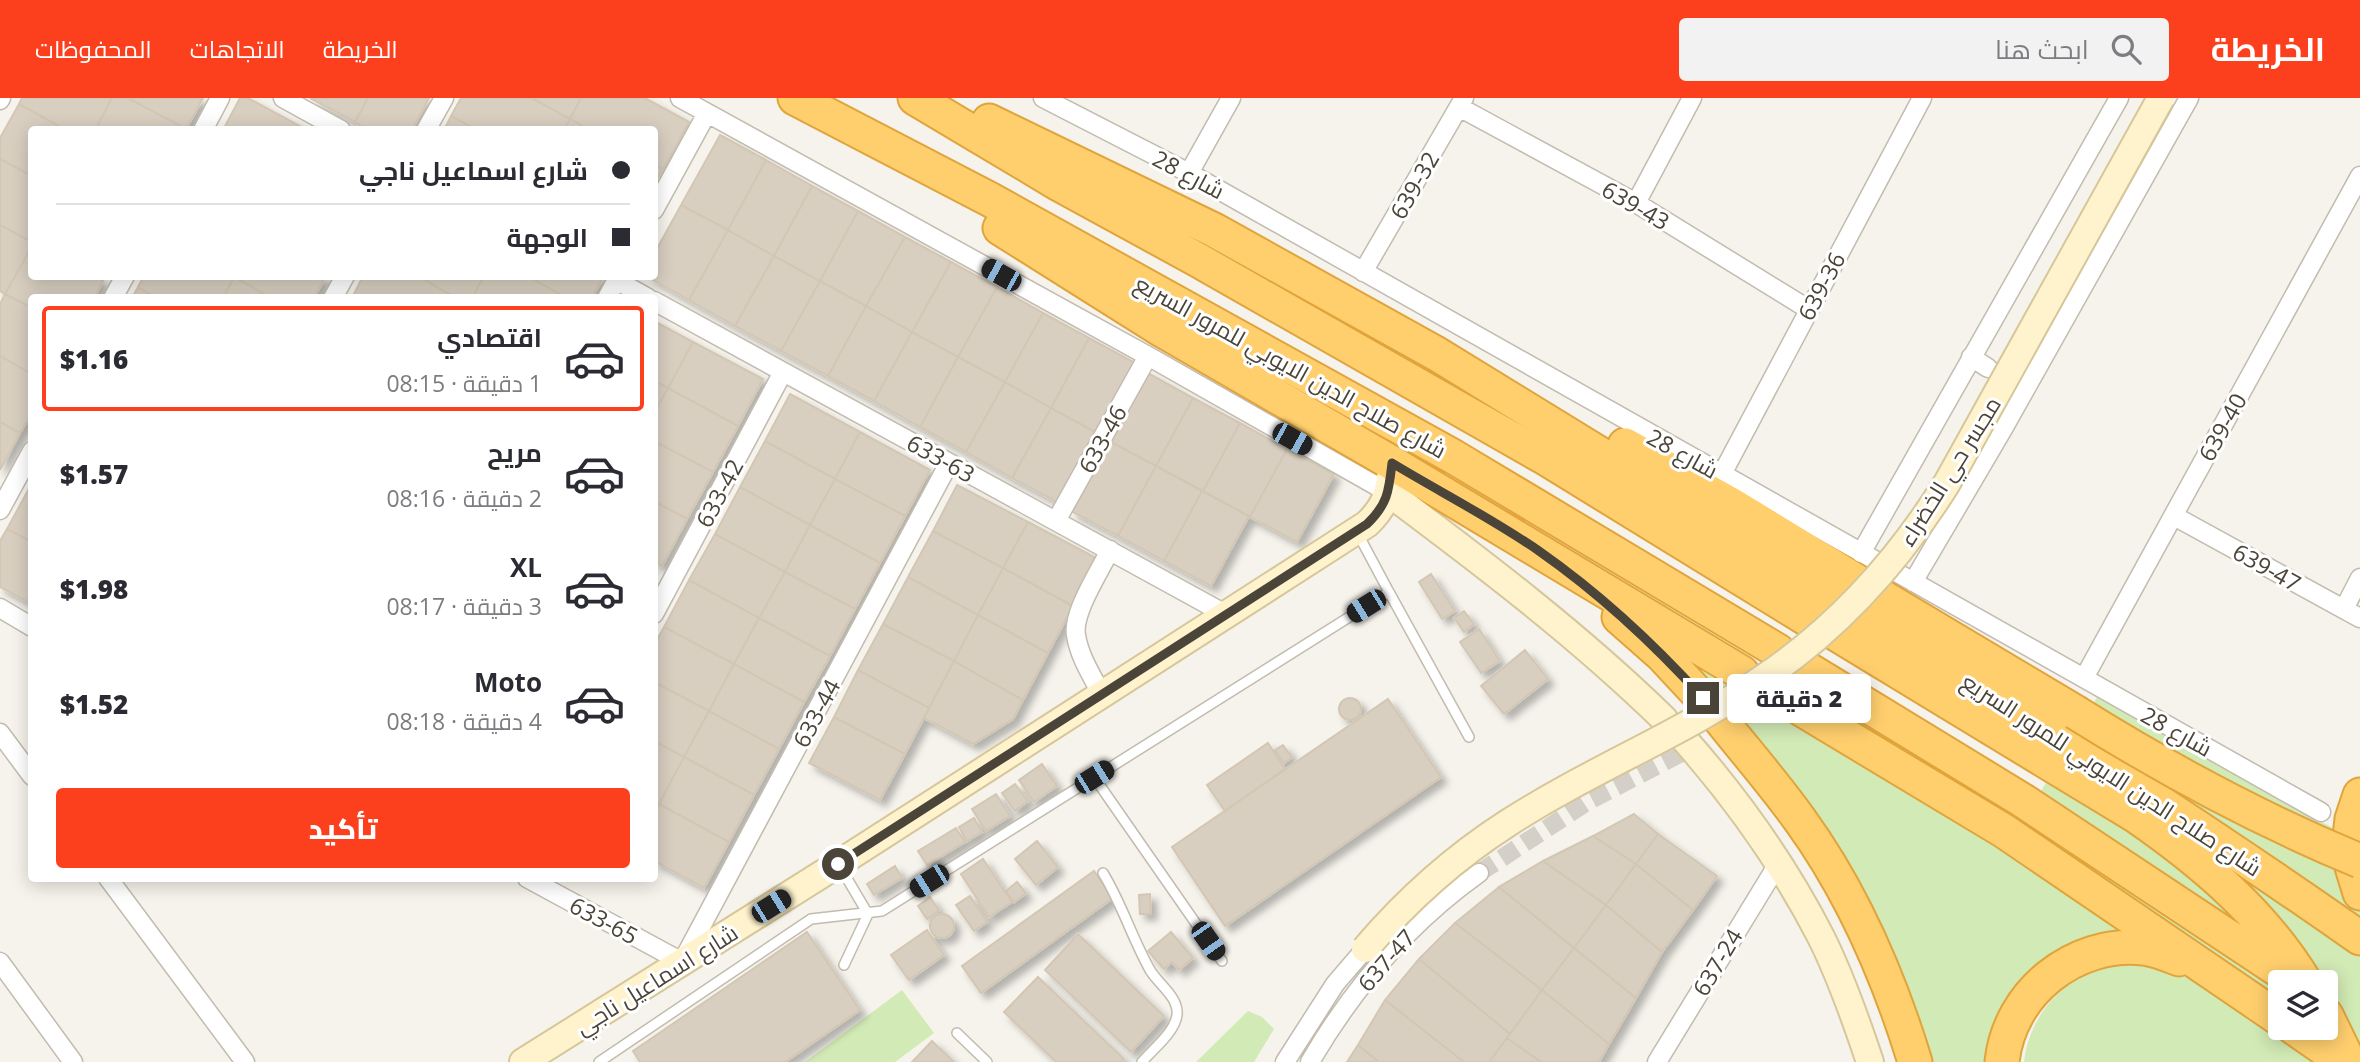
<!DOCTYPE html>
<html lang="ar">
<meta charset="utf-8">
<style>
body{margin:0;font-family:"Open Sans",Cairo,sans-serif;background:#f2f2f3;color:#2b2b33;direction:rtl;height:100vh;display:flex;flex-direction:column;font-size:26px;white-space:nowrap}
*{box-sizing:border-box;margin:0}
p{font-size:23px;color:#7c7c81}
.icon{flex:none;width:38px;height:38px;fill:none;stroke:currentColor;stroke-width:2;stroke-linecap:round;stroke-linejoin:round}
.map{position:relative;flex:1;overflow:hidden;direction:ltr}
.side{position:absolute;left:28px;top:196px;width:630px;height:588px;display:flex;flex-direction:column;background:#fff;border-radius:7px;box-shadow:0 4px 18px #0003;direction:rtl}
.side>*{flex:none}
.top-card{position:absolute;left:28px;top:28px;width:630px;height:154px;border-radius:7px;box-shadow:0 4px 18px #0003;direction:rtl;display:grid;align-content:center;height:154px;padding:0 28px;background:#fff}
.buttons{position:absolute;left:2268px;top:872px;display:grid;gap:14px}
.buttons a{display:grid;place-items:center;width:70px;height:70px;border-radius:7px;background:#fff;box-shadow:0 4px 18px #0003;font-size:35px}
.end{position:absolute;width:32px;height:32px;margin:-16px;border:9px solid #4b4439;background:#fff;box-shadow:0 0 0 4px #fff}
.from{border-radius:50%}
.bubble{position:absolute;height:49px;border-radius:7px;background:#fff;box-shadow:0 4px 18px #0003;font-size:23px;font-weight:800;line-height:49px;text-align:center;direction:rtl}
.car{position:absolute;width:21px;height:42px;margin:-21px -10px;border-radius:9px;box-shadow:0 0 5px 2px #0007;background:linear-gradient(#222 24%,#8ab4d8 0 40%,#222 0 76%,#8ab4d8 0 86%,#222 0)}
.top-card b{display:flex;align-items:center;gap:24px;height:66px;font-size:26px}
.top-card b+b{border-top:2px solid #e1e1e2}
.top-card i{width:18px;height:18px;background:#2b2b33}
ul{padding:12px 0 0;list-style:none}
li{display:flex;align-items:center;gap:21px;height:105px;margin:0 14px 10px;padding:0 14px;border:4px solid transparent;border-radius:7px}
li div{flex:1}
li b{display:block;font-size:26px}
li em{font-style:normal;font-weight:800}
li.active{border-color:#fc3f1d}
li>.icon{width:63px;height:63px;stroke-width:1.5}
.button{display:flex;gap:14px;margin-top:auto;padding:14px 28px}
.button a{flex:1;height:80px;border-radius:7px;background:#fc3f1d;color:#fff;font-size:28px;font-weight:800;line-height:80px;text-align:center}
header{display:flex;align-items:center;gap:42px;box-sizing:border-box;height:98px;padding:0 35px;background:#fc3f1d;color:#fff}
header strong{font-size:33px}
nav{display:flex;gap:38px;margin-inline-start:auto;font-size:24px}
.search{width:490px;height:63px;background:#f2f2f3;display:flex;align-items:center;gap:18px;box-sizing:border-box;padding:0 24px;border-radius:7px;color:#7c7c81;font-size:26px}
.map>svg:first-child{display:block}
</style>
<header>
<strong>الخريطة</strong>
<div class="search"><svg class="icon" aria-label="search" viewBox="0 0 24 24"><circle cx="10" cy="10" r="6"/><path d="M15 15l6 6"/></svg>ابحث هنا</div>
<nav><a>الخريطة</a><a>الاتجاهات</a><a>المحفوظات</a></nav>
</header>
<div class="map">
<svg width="2360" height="964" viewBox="0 0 2360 964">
<defs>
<filter id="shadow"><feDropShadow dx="6" dy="6" stdDeviation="3.5" flood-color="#0004"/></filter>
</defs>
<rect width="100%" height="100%" fill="#f6f3ec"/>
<path fill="#d2eab5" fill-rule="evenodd" d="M1684 551 2127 833C2082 835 2039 853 2014 892 2003 911 1996 942 1988 964H1927L1803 703Z
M2097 599 2360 745V964H2024C2030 907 2082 860 2142 866 2165 869 2187 880 2209 890L2006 752ZM2280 884H2326V929H2280Z
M902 892 934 935 895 964H805Z
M1248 913 1262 919 1274 931 1254 964H1196Z"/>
<path fill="#d8cfc1" stroke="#d3c7b4" stroke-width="2" filter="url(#shadow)" d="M22 0H112L95 32H66L19 6Z
M112 0H128L186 31 95 32Z
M128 0H203L186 31Z
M240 0H248L307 32H223Z
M310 0H368L355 24Z
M368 0H429L412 32H367L355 24Z
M461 0H532L570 21 564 32H477L451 18Z
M532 0H581L570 21Z
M581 0H645L689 24 663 71 654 67V32H590L570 21Z
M19 6 66 32H32V78L0 61V40Z
M451 18 477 32H444Z
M570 21 590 32H564Z
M720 37 766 62 728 132 681 107Z
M0 61 32 78V144L0 127Z
M766 62 812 88 774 158 728 132Z
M654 67 663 71 654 86Z
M812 88 858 113 820 183 774 158Z
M681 107 728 132 689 202 646 178H654V156Z
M858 113 905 139 866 208 820 183Z
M0 127 32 144V148L5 196 0 193Z
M728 132 774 158 735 228 689 202Z
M905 139 951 164 912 234 866 208Z
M32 148V178H94L103 183 94 200H32V210L5 196Z
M774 158 820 183 781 253 735 228Z
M951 164 997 189 958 259 912 234Z
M144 178H233L234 179 223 200H156L138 189Z
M234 178H326L314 200H271Z
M363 178H418L456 200H352Z
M418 178H484L472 200H456Z
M484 178H528L566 200H472Z
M528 178H604L592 200H566Z
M234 179 271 200H223Z
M820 183 866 208 828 278 781 253Z
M138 189 156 200H132Z
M997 189 1043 215 1005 284 958 259Z
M5 196 32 210V276L0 258V206Z
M866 208 912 234 874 303 828 278Z
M1043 215 1089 240 1051 310 1005 284Z
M654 223 693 244 668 290 654 283Z
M912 234 958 259 920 329 874 303Z
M1089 240 1135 265 1097 335 1051 310Z
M693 244 763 281 738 328 668 290Z
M0 258 32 276V314L20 335 0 324Z
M958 259 1005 284 966 354 920 329Z
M1146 274 1193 300 1156 368 1109 343Z
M654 283 668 290 654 315Z
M1005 284 1051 310 1012 380 966 354Z
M668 290 738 328 713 374 654 343V315Z
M790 296 860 334 835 381 765 343Z
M1193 300 1240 325 1203 393 1156 368Z
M1051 310 1097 335 1059 405 1012 380Z
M0 324 20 335 0 372Z
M1240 325 1287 351 1250 419 1203 393Z
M860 334 930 372 905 418 835 381Z
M654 343 713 374 687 421 654 403Z
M765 343 835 381 810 427 740 389Z
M1109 343 1156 368 1118 438 1071 413Z
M1287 351 1334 376 1297 444 1250 419Z
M1156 368 1202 393 1164 463 1118 438Z
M835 381 905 418 880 465 810 427Z
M32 385V444L7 431Z
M957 387 1028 424 1003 470 933 433Z
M740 389 810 427 785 474 715 436Z
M1202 393 1249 418 1211 488 1164 463Z
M654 403 687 421 662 468 654 464Z
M1028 424 1098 461 1073 508 1003 470Z
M810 427 880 465 855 511 785 474Z
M7 431 32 444V506L0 489V443Z
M933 433 1003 470 978 517 908 479Z
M715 436 785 474 759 520 689 482Z
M1003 470 1073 508 1048 555 978 517Z
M785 474 855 511 830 558 759 520Z
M1431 476 1455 513 1442 521 1419 484Z
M908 479 978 517 954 563 883 526Z
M689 482 759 520 734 566 664 529Z
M1464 513 1474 526 1464 534 1454 520Z
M978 517 1048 555 1023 602 954 563Z
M759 520 830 558 804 604 734 566Z
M883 526 954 563 929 610 858 572Z
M664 529 734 566 709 613 654 584V547Z
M1479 531 1500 563 1481 575 1460 544Z
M1525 552 1548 581 1504 616 1481 588Z
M954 563 1023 602 1013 621 973 646 924 620Z
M734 566 804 604 779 651 709 613Z
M858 572 929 610 905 656 834 619Z
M654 584 709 613 684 659 654 643Z
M1339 611a11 11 0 1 1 22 0a11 11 0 1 1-22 0Z
M1388 601 1441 679 1225 828 1172 749Z
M709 613 779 651 754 697 684 659Z
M834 619 905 656 880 702 809 665Z
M654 643 684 659 659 706 654 704Z
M1268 645 1285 671 1225 713 1207 687Z
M1283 647 1292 659 1284 665 1275 652Z
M684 659 754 697 729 744 659 706Z
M1042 666 1057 688 1034 704 1019 682Z
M1015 686 1028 703 1015 713 1002 695Z
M996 696 1010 718 986 733 972 711Z
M659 706 729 744 704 790 654 763V714Z
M1634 716 1658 736 1636 766 1593 738Z
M974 720 982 734 967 743 959 729Z
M956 730 965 744 927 767 918 753Z
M1658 736 1717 778 1693 812 1636 766Z
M1593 738 1636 766 1606 807 1543 763Z
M1037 743 1058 769 1036 787 1015 761Z
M983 761 1012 804 989 819 961 776Z
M1543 763 1606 807 1574 850 1499 789Z
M1636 766 1693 812 1662 854 1606 807Z
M895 768 902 780 874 797 867 786Z
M1094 773 1113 800 981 895 962 868Z
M1017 784 1026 795 1014 804 1006 793Z
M1499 789 1574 850 1542 892 1455 825Z
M1150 796 1151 816H1140L1139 797Z
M970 798 987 824 974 833 956 807Z
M930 799 939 812 927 821 918 808Z
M1606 807 1662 854 1636 900 1574 850Z
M930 828a12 12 0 1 1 24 0a12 12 0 1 1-24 0Z
M1455 825 1542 892 1510 936 1419 861Z
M927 832 944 857 909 882 891 857Z
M807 834 860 912 785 964H640L633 953Z
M1171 834 1193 860 1179 872 1172 864 1164 871 1148 853Z
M1078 836 1164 918 1131 954 1045 872Z
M1574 850 1636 900 1609 946 1542 892Z
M1419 861 1510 936 1489 964H1464L1385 902Z
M1038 879 1124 961 1121 964H1056L1004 914Z
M1542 892 1609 946 1599 964H1541L1507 940Z
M1385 902 1464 964H1379L1358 947Z
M1507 940 1541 964H1489Z
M932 943 954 964H912Z
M1358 947 1379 964H1347Z"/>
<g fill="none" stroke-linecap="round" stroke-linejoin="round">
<path stroke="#d4d0c8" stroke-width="18" stroke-dasharray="18 9" stroke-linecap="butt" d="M1479 775 1587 704 1691 650"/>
<g stroke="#c2bbae" stroke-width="12">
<path id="lane" d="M1358 436 1389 494
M1094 679 1222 863
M839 767 868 816 844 867
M1103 775C1122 806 1132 840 1150 872 1158 886 1179 899 1177 917 1175 934 1153 951 1142 964
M957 935 987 964
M599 964 811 821 882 813 1389 494 1469 639"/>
</g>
<g stroke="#c2bbae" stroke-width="21">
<path id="street" d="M283 0 341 32
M680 0 1148 258 1389 395
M1043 0 1189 75 2321 714
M0 2 1 0
M1459 9 1636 105 1808 211
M203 32 220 0
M426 32 444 0
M1189 75 1231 0
M1636 105 1692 0
M654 112 707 15
M1363 174 1464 0
M616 182 648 200
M113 200 125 178
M333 200 345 178
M607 200 619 178
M654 203 1227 517
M1971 259 1988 270
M1722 376 1922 0
M0 412 32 353
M2174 418 2360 520
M1056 423 1148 258
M1861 455 2119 0
M1913 484 2003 331 2189 0
M0 510 32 529
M2344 511 2360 480
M654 516 783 274
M2084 580 2360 78
M1102 597C1092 578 1079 558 1076 537 1072 515 1100 473 1110 452
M0 635 32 678
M108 780 245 964
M527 780 682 864 949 365
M0 864 73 964
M1285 964 1335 886 1365 851
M1310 964C1353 890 1409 825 1479 775
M1657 964 1778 766"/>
</g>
<g stroke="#d6c79b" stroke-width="30">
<path id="secondary" d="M1389 395C1484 466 1579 538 1664 621
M1684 641C1737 701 1784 767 1821 839 1841 879 1856 922 1870 964
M523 964 838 766 1367 426C1388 406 1389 392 1392 365"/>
</g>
<g stroke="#e0a43c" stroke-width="37">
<path id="highway" d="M795 0 991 102 1454 359 1778 553
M915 0 1059 86 1198 162 1547 361 1812 524
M989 23 1214 132 1437 256 1836 501
M1000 130 1162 232 1392 365 1742 575
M1625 347 1737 410 1855 482
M1879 497 2075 614
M1861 516C2031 619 2197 726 2360 840
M1619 519 1661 556 1702 600
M1838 537 2136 718C2201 763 2263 815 2305 884
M1801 567 2022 702 2283 875
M1768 591 2004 733 2280 921
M1720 621C1747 655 1775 687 1800 722 1853 795 1889 879 1915 964
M2349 748 2352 721 2360 697
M2352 769 2360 795
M2326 917 2349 964
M2293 929 2329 954
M2002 964C2009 895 2074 843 2143 850 2155 851 2167 856 2179 861"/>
</g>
<use href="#lane" stroke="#fff" stroke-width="9"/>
<use href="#street" stroke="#fff" stroke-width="18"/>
<use href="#secondary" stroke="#fff3cd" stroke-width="26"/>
<use href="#highway" stroke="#ffcf6e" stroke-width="33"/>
<g stroke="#d6c79b" stroke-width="30" stroke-linecap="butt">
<path id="secondary-bridge" d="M1365 851C1406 803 1455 759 1508 725 1590 672 1682 636 1762 581 1838 530 1899 462 1947 385L2161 0"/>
</g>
<g stroke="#e0a43c" stroke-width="37" stroke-linecap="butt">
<path id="highway-bridge" d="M2075 614C2166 671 2261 722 2360 763"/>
</g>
<use href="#secondary-bridge" stroke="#fff3cd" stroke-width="26"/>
<use href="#highway-bridge" stroke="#ffcf6e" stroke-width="33"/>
</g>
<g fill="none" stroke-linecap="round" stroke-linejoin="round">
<path stroke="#4b4439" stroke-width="9" d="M838 766 1367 426C1388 406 1389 392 1392 365 1440 394 1493 421 1539 453 1599 495 1654 546 1703 600"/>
</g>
<g text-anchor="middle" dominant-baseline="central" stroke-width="6" stroke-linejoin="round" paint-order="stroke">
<g font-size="23" fill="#4b4439" stroke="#fff">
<text transform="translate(1189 76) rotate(28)">شارع 28</text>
<text transform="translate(1414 87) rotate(-60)">639-32</text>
<text transform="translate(1636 107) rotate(30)">639-43</text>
<text transform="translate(1821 188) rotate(-62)">639-36</text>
<text transform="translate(1291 268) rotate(29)">شارع صلاح الدين الايوبي للمرور السريع</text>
<text transform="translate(2222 329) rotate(-61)">639-40</text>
<text transform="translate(1102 341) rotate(-61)">633-46</text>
<text transform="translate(1683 355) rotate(29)">شارع 28</text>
<text transform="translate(941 360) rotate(29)">633-63</text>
<text transform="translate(1949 373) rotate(-58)">مجسر حي الخضراء</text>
<text transform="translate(719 395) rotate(-62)">633-42</text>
<text transform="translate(2267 469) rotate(29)">639-47</text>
<text transform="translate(816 615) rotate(-62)">633-44</text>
<text transform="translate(2177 633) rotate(29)">شارع 28</text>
<text transform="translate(2112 676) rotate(33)">شارع صلاح الدين الايوبي للمرور السريع</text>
<text transform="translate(604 822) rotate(28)">633-65</text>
<text transform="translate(1386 862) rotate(-49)">637-47</text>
<text transform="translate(1717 864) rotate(-59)">637-24</text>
<text transform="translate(656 881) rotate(-32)">شارع اسماعيل ناجي</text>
</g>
</g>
</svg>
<div class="buttons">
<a><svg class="icon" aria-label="layers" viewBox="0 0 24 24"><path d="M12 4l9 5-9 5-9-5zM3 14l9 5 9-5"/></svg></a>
</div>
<i class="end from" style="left:838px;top:766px"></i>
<i class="end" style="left:1703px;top:600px"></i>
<div class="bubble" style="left:1727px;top:576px;width:144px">2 دقيقة</div>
<i class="car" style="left:1001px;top:177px;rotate:299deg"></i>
<i class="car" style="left:1292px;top:341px;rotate:119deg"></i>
<i class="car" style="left:1366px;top:508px;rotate:238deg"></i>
<i class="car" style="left:1094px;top:679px;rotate:58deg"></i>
<i class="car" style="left:929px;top:783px;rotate:238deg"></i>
<i class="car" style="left:771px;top:808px;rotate:58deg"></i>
<i class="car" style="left:1208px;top:843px;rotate:145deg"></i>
<div class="top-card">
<b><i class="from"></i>شارع اسماعيل ناجي</b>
<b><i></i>الوجهة</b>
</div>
<section class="side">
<ul>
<li class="active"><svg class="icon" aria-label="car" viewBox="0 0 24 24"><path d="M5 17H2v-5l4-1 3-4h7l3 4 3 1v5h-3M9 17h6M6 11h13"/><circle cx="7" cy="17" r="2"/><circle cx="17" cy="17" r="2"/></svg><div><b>اقتصادي</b><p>1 دقيقة · 08:15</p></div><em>$1.16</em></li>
<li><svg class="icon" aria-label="car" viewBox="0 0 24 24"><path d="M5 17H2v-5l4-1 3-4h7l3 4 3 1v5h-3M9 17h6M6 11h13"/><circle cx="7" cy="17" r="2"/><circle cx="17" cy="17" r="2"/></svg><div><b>مريح</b><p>2 دقيقة · 08:16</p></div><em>$1.57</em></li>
<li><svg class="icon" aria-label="car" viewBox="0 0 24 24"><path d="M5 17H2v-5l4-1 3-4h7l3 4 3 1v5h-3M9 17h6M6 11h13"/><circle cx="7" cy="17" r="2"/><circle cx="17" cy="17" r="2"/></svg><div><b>XL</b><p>3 دقيقة · 08:17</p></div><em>$1.98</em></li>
<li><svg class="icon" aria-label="car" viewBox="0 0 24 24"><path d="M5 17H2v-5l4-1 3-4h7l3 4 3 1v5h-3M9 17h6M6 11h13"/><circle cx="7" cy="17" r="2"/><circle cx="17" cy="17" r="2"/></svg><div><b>Moto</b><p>4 دقيقة · 08:18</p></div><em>$1.52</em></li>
</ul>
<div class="button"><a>تأكيد</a></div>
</section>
</div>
